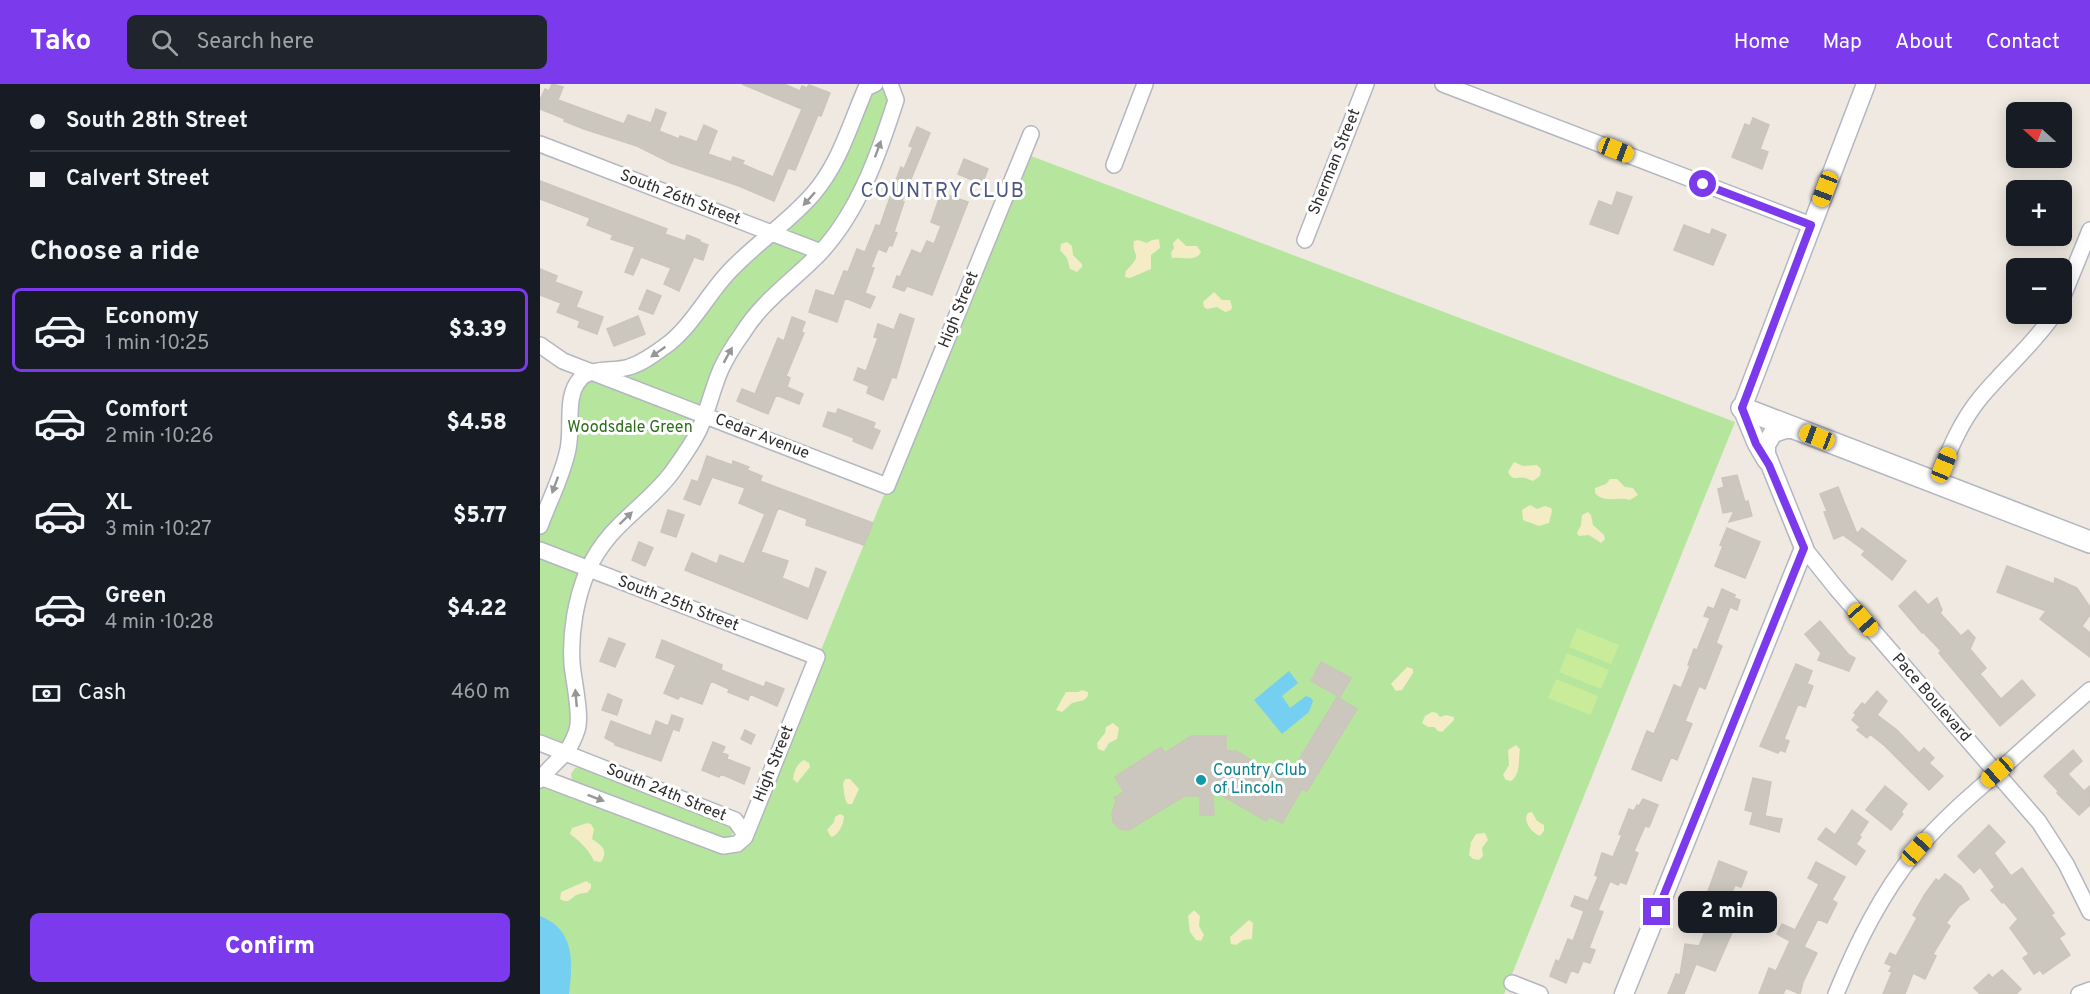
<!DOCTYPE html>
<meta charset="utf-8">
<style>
body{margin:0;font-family:Overpass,sans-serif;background:#20242c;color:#f1f3f6;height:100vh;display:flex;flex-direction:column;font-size:22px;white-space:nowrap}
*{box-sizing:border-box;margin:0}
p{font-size:20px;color:#9ea1a6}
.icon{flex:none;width:33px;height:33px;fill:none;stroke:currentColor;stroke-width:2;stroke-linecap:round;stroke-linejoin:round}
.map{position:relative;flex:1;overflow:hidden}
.panel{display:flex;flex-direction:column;background:#171b24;width:540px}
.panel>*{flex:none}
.guide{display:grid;align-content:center;height:132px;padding:0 30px;background:#171b24}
.needle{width:39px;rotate:291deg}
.buttons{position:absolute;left:1466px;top:18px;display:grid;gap:12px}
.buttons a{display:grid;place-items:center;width:66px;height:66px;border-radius:9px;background:#171b24;box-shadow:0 3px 15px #0003;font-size:30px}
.end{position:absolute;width:27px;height:27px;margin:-14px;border:8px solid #7c3aed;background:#fff;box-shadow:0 0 0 3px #fff}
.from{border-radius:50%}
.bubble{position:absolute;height:42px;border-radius:9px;background:#171b24;box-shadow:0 3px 15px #0003;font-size:20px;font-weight:800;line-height:42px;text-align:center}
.car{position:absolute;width:18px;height:36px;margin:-18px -9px;border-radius:8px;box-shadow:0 0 4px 2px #0007;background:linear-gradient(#f5c518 24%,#345 0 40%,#f5c518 0 76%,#345 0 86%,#f5c518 0)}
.guide b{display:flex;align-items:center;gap:21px;height:57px;font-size:22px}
.guide b+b{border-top:2px solid #363941}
.guide i{width:15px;height:15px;background:#f1f3f6}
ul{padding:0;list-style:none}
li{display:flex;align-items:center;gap:18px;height:84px;margin:0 12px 9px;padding:0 18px;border:3px solid transparent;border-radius:9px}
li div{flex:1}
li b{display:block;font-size:22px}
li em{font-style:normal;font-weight:800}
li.active{border-color:#7c3aed}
li>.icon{width:54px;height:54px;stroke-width:1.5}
h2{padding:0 30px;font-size:27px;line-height:72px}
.pay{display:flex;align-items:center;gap:15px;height:66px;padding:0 30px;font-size:22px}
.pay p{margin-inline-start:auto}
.action{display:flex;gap:12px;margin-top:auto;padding:12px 30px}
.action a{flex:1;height:69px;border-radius:9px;background:#7c3aed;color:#fff;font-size:24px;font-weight:800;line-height:69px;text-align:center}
header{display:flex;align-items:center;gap:36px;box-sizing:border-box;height:84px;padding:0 30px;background:#7c3aed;color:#fff}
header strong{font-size:28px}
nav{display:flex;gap:33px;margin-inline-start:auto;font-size:21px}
.search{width:420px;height:54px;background:#20242c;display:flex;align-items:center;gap:15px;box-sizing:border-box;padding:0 21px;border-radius:9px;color:#9ea1a6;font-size:22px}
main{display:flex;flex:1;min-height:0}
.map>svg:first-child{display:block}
</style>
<header>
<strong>Tako</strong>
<div class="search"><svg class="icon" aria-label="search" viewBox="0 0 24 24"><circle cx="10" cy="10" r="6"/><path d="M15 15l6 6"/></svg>Search here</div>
<nav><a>Home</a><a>Map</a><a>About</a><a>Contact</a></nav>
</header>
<main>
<section class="panel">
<div class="guide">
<b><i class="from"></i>South 28th Street</b>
<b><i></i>Calvert Street</b>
</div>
<h2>Choose a ride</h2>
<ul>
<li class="active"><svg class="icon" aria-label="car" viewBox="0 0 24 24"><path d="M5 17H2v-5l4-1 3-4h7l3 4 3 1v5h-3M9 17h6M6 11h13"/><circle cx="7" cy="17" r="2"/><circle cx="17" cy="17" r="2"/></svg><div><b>Economy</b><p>1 min · 10:25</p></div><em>$3.39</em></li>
<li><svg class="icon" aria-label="car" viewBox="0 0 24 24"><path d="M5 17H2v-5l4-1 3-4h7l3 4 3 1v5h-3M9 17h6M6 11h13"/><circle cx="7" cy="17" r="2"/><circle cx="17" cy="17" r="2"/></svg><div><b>Comfort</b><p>2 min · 10:26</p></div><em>$4.58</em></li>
<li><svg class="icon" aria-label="car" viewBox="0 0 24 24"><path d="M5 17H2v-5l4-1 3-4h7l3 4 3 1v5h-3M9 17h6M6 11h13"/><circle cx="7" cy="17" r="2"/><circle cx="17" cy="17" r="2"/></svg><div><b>XL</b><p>3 min · 10:27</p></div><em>$5.77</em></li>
<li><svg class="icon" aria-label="car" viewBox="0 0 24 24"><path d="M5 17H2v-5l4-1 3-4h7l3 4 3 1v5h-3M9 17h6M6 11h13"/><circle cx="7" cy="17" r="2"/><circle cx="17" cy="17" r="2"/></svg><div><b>Green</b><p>4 min · 10:28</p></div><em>$4.22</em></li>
</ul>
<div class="pay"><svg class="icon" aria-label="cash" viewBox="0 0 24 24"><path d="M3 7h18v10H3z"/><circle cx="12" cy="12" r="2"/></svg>Cash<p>460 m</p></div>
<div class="action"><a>Confirm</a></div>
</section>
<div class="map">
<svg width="1550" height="910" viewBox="0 0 1550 910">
<rect width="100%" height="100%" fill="#efe9e1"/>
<path fill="#b6e59e" d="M335 0H350L356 15 312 124 217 228 158 347 83 436 38 521 36 611 27 669 0 659V442L42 294 109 274 259 125Z
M483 69 1195 338 964 910H0V696L183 762 205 753Z
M39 683 188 739 194 745 191 754 185 756 36 699 32 696 31 690 35 684Z"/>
<path fill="#f3ecc5" d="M638 154 646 162H657L661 168C656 178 642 173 632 174L631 169 634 164 633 159Z
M619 155 620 164 611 171V185L590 194 585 193 586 187C605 167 591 174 594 157L598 156 607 159 612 156Z
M527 158 532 162 533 171 542 180V183L537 188 530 185 527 174 520 166 521 160Z
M674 208 682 216H690L692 223 691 226 685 228 677 223 667 225 664 223 663 218Z
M974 378 983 382 997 381 1001 385 1000 392 993 397C990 396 988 395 985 394 977 392 973 398 968 388Z
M1070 395H1077L1085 403 1093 404 1098 411 1090 416C1076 412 1065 420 1055 409V404L1066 400Z
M990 421 997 425 1005 422 1011 424 1012 427 1009 439 999 442 983 436 982 426Z
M1048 428 1051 431 1053 441 1064 451 1065 455 1061 459 1049 451 1039 452 1037 449 1041 441 1042 431Z
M867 583 873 585V589L862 606 856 607 851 600C852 599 865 585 867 583Z
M542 606 548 608V612L544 616 532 619 522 628 516 626 526 608H538Z
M892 628 897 629 900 633 906 631 914 633V636L902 648 898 647 894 643H888L882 639 885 632Z
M573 639 579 644 577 655 569 659 564 667 558 665 557 659 565 649 566 643Z
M976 661 980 665C978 677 981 690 971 697L966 696 963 691 969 681 968 666Z
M264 676 269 679 270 683 257 699 253 695C254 688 257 679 264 676Z
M305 695H310L319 705 312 720H308C304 716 304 706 303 700Z
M992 728 997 737 1004 741V747L1000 752C992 749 982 737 988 729Z
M300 730 304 732C304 740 298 752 291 753L287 746 294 738 295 733Z
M47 739 51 740 54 745 52 755C61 761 69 766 61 778L54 777C49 766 40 757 30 750L32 744Z
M945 749 948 756 942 764 943 772 939 776 933 775 929 771 931 758 936 750Z
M46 797 51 800V804L47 809C44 809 41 809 39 810 30 813 30 821 20 815L21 808Z
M654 826 660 832 659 842 664 851 661 857 656 856 650 848 648 832Z
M709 836 713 839 712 855 703 856 696 861 691 860 690 853Z"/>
<path fill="#c9ec9a" d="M1037 544 1079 561 1071 580 1029 563Z
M1027 569 1069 586 1061 605 1019 588Z
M1016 595 1058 612 1051 631 1008 614Z"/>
<path fill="#75cff0" d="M749 587 758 599 742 612 750 624 766 612 771 614 773 617 769 628 742 650 714 616Z
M0 832C35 846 33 877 29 910H0Z"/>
<path fill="#cbc7bf" stroke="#cbc5ba" stroke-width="1.5" d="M12 0 23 3 18 16 84 40 88 31 111 39 116 25 126 29 119 47 139 55 140 52 157 58 164 41 177 47 168 70 191 78 193 73 204 77 202 80 233 93 262 25 202 0H244L260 7 262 2 267 4 269 1 290 9 281 32 278 31 255 86 248 84 234 117 199 102 131 79 97 62 44 45 24 37 25 35 0 25V16L5 5 9 7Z
M1213 34 1229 41 1220 65 1228 68 1222 85 1192 73 1205 40 1210 42Z
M377 43 390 49 362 117 364 118 354 148 357 149 352 162 349 161 346 168 338 165 331 183 334 184 325 209 335 213 330 224 305 214 297 238 269 228 276 206 294 212 304 187 308 188 317 165 325 168 336 141 340 142 355 99 361 83 364 85 373 63 369 62Z
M424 75 448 85 442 100 418 90Z
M0 97 127 145 125 150 145 157 147 151 160 156V158L168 161 163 176 154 173 139 207 124 200 131 184 101 173 93 191 85 188 95 163 71 155 73 151 47 141 50 134 0 115Z
M1077 108 1092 113 1078 150 1050 140 1059 117 1072 122Z
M401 109 428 118 392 211 367 202 364 207 353 203 357 192 360 193 372 166 381 170 387 157 394 160 401 142 391 138Z
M1144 141 1170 151 1172 145 1186 151 1173 181 1134 166Z
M0 185 17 192 15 198 42 208 36 223 63 233 57 250 38 243 40 237 17 228 21 219 0 211Z
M107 206 121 212 113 230 99 225Z
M360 230 374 235 356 294 352 293 343 316 327 309 329 302 314 296 318 284 326 287 338 254 334 253 338 240 354 246Z
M98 232 105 250 74 262 67 245Z
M252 233 265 238 261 249H264L246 292 250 294 247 303 263 310 259 320 236 311 228 330 197 317 202 305 215 310 238 254 244 257Z
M298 325 335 339 333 344 340 347 332 365 313 357 314 354 283 342 288 328 296 330Z
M167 372 192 381 193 377 209 383 207 386 222 392 220 397 333 439 324 461 266 441 267 435 238 424 221 468 248 477 242 494 269 505 276 484 286 488 267 535 145 486 152 469 177 480 180 471 204 480 225 430 199 419 205 404 172 393 160 421 144 415 152 396 158 398Z
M1197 391 1205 418 1208 417 1212 432 1189 438 1194 427 1183 429 1178 405 1184 403 1182 394Z
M1298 403 1317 450 1322 444 1366 477 1352 496 1322 471 1325 467 1303 451 1294 455 1284 428 1287 427 1280 410Z
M128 426 144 431 136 453 121 448Z
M1187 444 1220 458 1205 494 1175 482 1183 462 1180 461Z
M99 458 113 464 105 482 92 476Z
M1467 482 1514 500 1515 494 1537 504 1550 523V531L1542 542 1550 549V573L1500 535 1506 527 1457 508Z
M1182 505 1195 511 1194 514 1200 516 1197 526 1190 523 1176 559 1182 562 1165 605 1159 602 1145 637 1152 640 1137 676 1131 673 1121 697 1092 685 1107 647 1114 650 1134 601 1141 604 1150 582 1148 581 1154 565 1157 566 1170 534 1164 532 1168 523 1174 525Z
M1375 507 1388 521 1397 514 1402 526 1400 529 1421 552 1428 546 1435 554 1430 565 1446 584 1440 590 1461 615 1482 596 1495 611 1460 642 1399 569 1401 567 1383 548 1382 549 1359 522Z
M1280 537 1309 571 1315 574 1309 587 1278 576 1281 569 1265 550Z
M69 554 85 560 75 583 60 577Z
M122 556 182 581 181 586 224 603 226 598 244 605 237 622 210 610 208 616 188 608 189 605 171 597 162 620 140 612 138 615 124 609 136 581 116 573Z
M781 578 811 594 800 613 771 597Z
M1256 580 1272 587 1267 600 1273 602 1265 623 1258 620 1244 655 1249 657 1245 668 1240 666 1238 669 1220 662Z
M1337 607 1347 617 1337 631 1357 646 1379 669 1384 664 1394 674 1389 679 1403 692 1389 706 1345 662 1330 650 1327 654 1317 646 1320 643 1312 636 1316 631 1314 629 1322 619 1325 621Z
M68 610 82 616 77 631 62 626Z
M797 613 817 625 767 707 762 705 742 739 729 732 726 737 673 706 674 731H660V712H644L589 746 580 745 573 738 572 729 576 717 574 714 584 708 575 693 621 663 625 669 651 652H686V667H696L746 697Z
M132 631 143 635 139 647 133 645 121 677 75 661V659L65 654 71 637 111 652 116 637 128 642Z
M205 646 215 651 211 660 201 655Z
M173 658 185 663 182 669 188 671 187 675 210 684 204 700 181 690 179 693 162 686Z
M1533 666 1542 677 1528 690 1544 707 1550 702V721L1539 731 1517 709 1518 707 1504 692Z
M1213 694 1231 698 1225 732 1242 735 1239 748 1210 740 1213 728 1205 726Z
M1345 702 1367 720 1361 728 1363 730 1351 746 1326 726Z
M1103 715 1118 721 1109 743 1105 742 1094 767 1098 769 1086 800 1080 798 1078 801 1070 797 1058 826 1063 828 1049 864 1055 866 1050 879 1043 877 1038 889 1031 886 1026 899 1010 892 1016 876 1019 878 1028 855 1033 857 1044 827 1031 822 1035 812 1048 817 1058 793 1055 791 1062 769 1073 773 1082 751 1079 750 1089 725 1094 727 1097 721 1099 722Z
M1312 726 1328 738 1319 752 1321 753 1316 760 1325 767 1316 781 1278 755 1286 744 1295 751Z
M1449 741 1465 758 1454 769 1471 792 1482 784 1514 829 1511 831 1525 850 1519 854 1530 871 1503 890 1500 886 1494 890 1483 874 1489 870 1470 844 1478 835 1464 818 1462 819 1451 806 1455 803 1440 783 1434 789 1418 772Z
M1179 777 1207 788 1201 803 1195 801 1180 838 1194 844 1175 887 1156 880 1144 910H1128L1136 890 1140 891 1145 860 1159 862 1175 823 1164 818Z
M1276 778 1305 793 1292 816 1297 819 1287 839 1278 835 1264 863 1277 869 1263 898 1260 910 1246 904 1243 910H1219L1229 884 1236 887 1250 857 1237 850 1242 840 1255 846 1279 800 1268 794Z
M1405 790 1421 802 1429 815 1419 822 1406 839 1410 842 1393 870 1396 872 1385 895 1373 889 1365 910H1343L1352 888 1349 887 1352 882 1345 879 1350 869 1356 872 1377 834 1373 831 1385 810 1396 795 1399 797Z
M1462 886 1481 905 1476 910H1440L1434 904 1449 890 1452 894Z"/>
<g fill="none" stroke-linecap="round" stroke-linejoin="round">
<g stroke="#b4b7c1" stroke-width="18">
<path id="minor" d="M903 0 1271 141
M0 60 281 168
M574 81 605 0
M765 156 826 0
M1521 217 1550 146
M0 261 23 277 347 402 491 50
M1396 399C1408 369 1420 338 1441 313 1465 284 1493 261 1514 230
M0 442C9 417 23 391 28 365 33 342 24 312 41 294 53 283 74 288 89 283 102 279 113 271 124 263 150 245 166 213 187 190 213 161 247 140 273 110 300 79 310 40 326 4L335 0
M1264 464 1296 504 1499 738 1526 780 1550 828
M0 466 277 573 205 753 197 760 183 762 0 693
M0 659 195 736 202 746 205 753
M0 696C15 675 28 674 37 646 42 631 33 595 32 579 30 548 36 514 48 486 68 440 107 423 133 387 142 374 151 362 158 348 168 328 172 305 181 285 187 272 194 261 202 250 222 217 254 196 280 169 319 127 339 69 356 16L350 0
M972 899 1000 910
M1296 910C1317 859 1341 810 1376 767 1400 738 1429 713 1458 688 1488 660 1519 633 1550 606
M1539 910 1550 906"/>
</g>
<g stroke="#b4b7c1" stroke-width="21">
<path id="tertiary" d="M1227 377 1217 360 1202 324 1326 0
M1084 910 1264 464 1226 370V361L1233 349 1246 345H1257"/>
</g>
<g stroke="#b4b7c1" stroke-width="24">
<path id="secondary" d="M1202 324 1550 458"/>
</g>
<use href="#minor" stroke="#fff" stroke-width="15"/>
<use href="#tertiary" stroke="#fff" stroke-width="18"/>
<use href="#secondary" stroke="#fff" stroke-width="21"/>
</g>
<defs><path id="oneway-solid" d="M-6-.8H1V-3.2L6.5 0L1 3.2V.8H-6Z" transform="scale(1.5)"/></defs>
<g fill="#969696">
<use href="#oneway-solid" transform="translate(338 65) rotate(-70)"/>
<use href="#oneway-solid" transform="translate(269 115) rotate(132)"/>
<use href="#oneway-solid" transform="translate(118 268) rotate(145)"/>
<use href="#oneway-solid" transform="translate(188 271) rotate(-61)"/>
<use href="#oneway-solid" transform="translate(15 401) rotate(110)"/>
<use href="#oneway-solid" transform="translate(86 434) rotate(-44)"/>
<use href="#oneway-solid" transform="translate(36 614) rotate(-95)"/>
<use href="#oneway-solid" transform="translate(56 714) rotate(21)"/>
</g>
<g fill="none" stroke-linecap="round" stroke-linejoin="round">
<path stroke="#7c3aed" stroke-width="8" d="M1117 828 1264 464 1229 381 1216 360 1202 324 1271 141 1163 100"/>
</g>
<circle fill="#0f9aa8" stroke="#fff" stroke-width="2" cx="661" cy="696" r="6"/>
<g text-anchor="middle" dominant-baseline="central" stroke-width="6" stroke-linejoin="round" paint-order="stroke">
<g font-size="16" fill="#2e2e2e" stroke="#fff">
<text transform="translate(795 78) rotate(-68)">Sherman Street</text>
<text transform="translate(140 114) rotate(21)">South 26th Street</text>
<text transform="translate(419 226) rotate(-68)">High Street</text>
<text transform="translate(222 353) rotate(21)">Cedar Avenue</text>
<text transform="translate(138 520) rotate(21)">South 25th Street</text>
<text transform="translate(1391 614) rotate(49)">Pace Boulevard</text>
<text transform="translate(234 680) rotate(-68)">High Street</text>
<text transform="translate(126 709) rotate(22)">South 24th Street</text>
</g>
<g font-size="16" fill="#2c6e1b" stroke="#fff">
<text x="90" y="344">Woodsdale Green</text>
</g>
<g font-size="16" fill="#0d838f" stroke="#fff" text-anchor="start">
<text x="673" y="687">Country Club<tspan x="673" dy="18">of Lincoln</tspan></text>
</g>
<g font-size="20" letter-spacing="1.5" fill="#4d5680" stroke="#fff">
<text x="403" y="108">COUNTRY CLUB</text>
</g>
</g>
</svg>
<div class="buttons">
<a><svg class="needle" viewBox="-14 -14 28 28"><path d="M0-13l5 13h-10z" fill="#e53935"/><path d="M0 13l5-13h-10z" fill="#9ea1a6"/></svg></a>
<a>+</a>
<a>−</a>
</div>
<i class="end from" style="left:1163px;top:100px"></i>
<i class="end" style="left:1117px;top:828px"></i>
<div class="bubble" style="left:1138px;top:807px;width:99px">2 min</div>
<i class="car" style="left:1076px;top:66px;rotate:111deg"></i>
<i class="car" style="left:1285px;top:105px;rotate:201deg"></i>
<i class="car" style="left:1277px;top:353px;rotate:291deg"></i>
<i class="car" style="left:1404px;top:381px;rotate:22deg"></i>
<i class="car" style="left:1323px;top:536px;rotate:139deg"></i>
<i class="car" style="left:1457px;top:688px;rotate:229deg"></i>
<i class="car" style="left:1377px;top:765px;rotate:42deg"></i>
</div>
</main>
